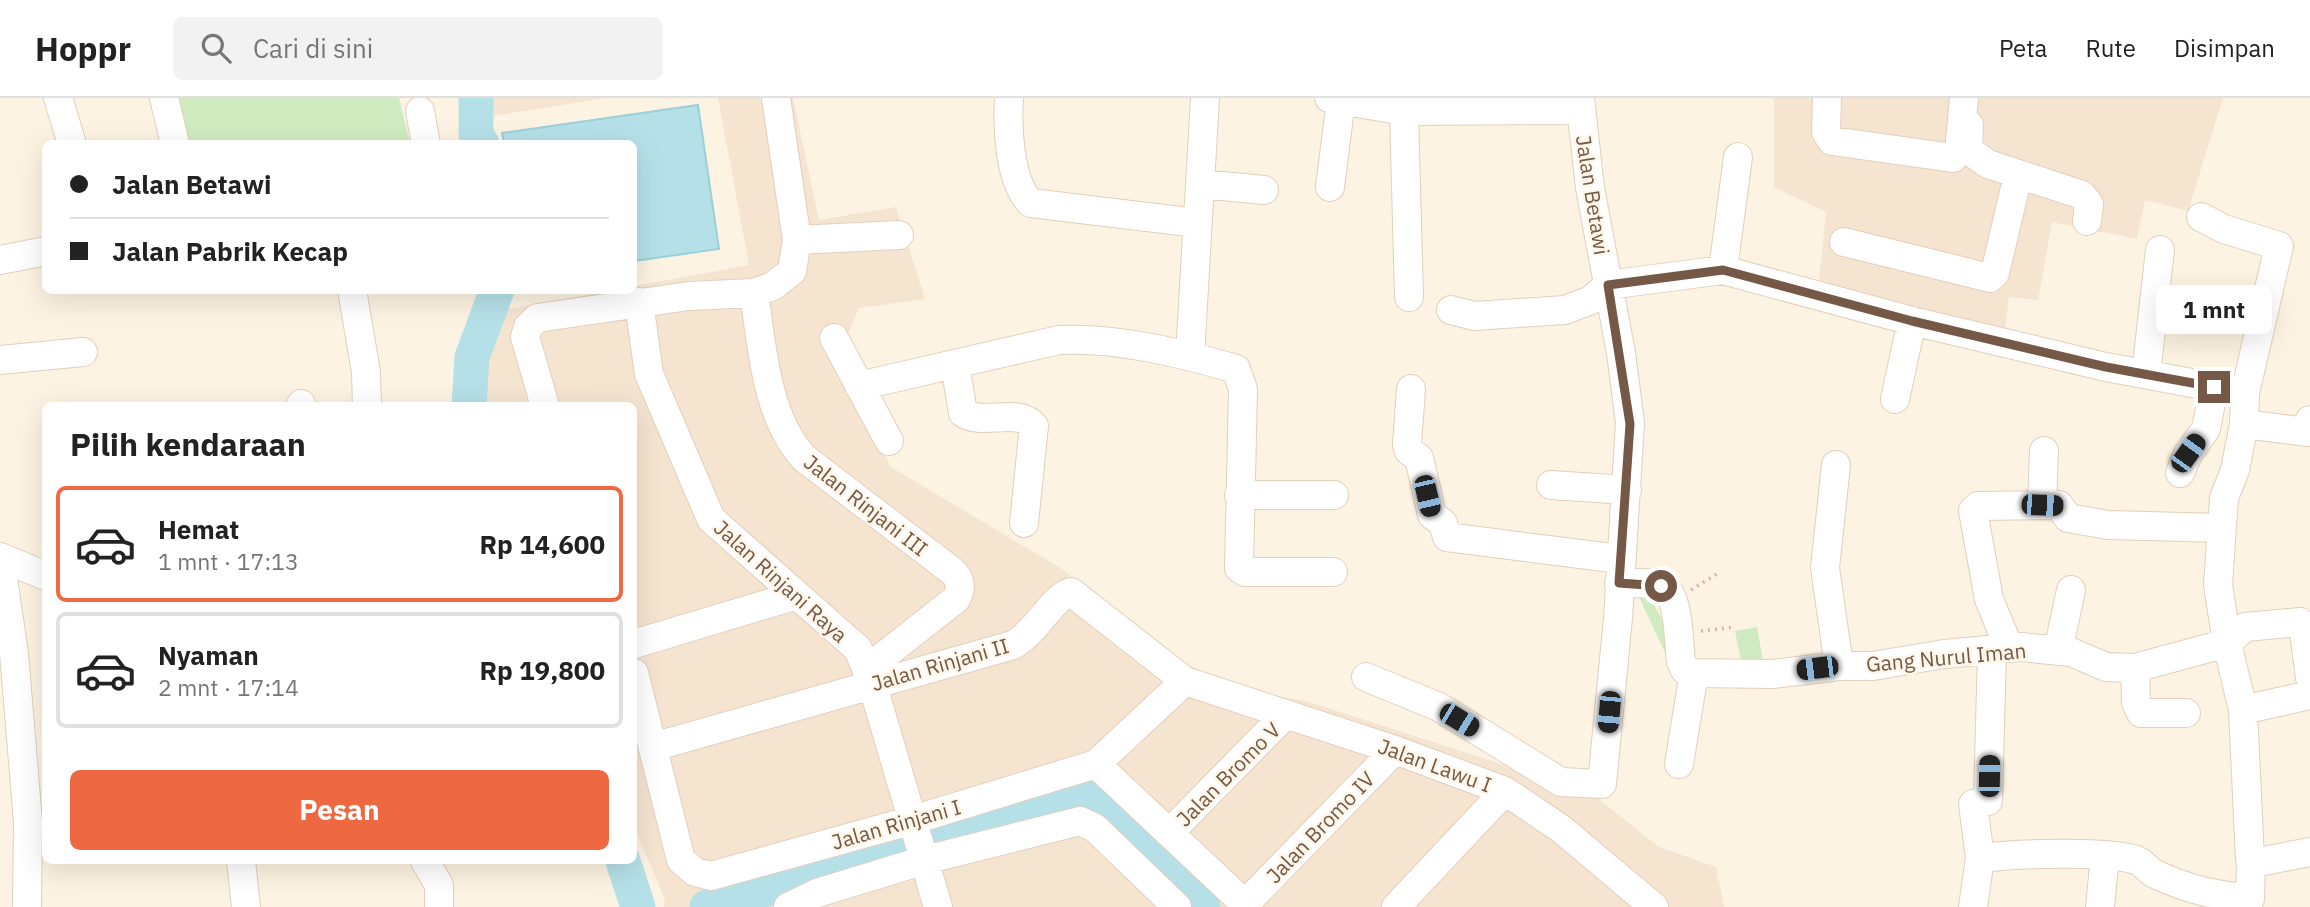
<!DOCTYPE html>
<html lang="id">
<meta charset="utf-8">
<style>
body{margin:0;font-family:"IBM Plex Sans",sans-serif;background:#f2f2f2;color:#222;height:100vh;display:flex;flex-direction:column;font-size:26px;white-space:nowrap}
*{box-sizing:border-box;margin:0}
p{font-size:23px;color:#767676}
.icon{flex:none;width:38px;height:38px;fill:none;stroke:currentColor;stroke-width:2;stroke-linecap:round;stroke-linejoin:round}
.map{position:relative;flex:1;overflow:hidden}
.side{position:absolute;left:42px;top:304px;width:595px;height:462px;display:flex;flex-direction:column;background:#fff;border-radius:10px;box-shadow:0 7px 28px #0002}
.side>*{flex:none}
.guide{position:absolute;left:42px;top:42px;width:595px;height:154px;border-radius:10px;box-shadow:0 7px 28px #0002;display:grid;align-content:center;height:154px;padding:0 28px;background:#fff}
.end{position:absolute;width:32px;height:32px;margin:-16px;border:9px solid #765847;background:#fff;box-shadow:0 0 0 4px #fff}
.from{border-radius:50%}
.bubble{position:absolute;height:49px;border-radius:10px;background:#fff;box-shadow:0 7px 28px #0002;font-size:23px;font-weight:700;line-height:49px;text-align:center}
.car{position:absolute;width:21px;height:42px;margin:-21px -10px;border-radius:9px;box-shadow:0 0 5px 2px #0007;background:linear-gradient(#222 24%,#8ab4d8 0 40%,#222 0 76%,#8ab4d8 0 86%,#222 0)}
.guide b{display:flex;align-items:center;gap:24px;height:66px;font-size:26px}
.guide b+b{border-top:2px solid #e0e0e0}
.guide i{width:18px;height:18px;background:#222}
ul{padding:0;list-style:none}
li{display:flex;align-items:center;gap:21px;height:116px;margin:0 14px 10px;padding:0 14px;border:4px solid #e0e0e0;border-radius:10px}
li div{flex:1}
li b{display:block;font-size:26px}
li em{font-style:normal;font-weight:700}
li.selected{border-color:#ee6841}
li>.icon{width:63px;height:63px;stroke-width:1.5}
h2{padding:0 28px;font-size:32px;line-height:84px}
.action{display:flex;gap:14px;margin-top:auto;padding:14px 28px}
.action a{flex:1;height:80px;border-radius:10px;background:#ee6841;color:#fff;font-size:28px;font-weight:700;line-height:80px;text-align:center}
header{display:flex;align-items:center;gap:42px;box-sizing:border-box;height:98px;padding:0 35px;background:#fff;border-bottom:2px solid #e0e0e0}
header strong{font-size:33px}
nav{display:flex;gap:38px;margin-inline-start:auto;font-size:24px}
.search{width:490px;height:63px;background:#f2f2f2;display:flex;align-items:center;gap:18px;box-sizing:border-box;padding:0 24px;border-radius:10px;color:#767676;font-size:26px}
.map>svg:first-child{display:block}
</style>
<header>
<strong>Hoppr</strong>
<div class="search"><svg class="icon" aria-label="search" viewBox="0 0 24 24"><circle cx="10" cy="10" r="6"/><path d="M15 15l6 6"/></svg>Cari di sini</div>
<nav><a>Peta</a><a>Rute</a><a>Disimpan</a></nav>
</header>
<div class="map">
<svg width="2310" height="809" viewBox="0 0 2310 809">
<rect width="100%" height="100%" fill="#fdf3e2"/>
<path fill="#f5e4d0" d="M481 0H607L480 20Z
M718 0H793L819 122 896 109 925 201 859 210 838 260 891 369 1062 471 1173 558 1229 590 1306 603 1591 695 1659 749 1716 769 1724 809H664L665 802 634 728V308H480L466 297 492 214 608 193 634 192V188L749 167Z
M1774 0H2223L2188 113 2145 102 2137 141 2052 124 2038 202 2009 199 2003 244 1819 183 1826 114 1774 89Z"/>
<path fill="#d1ebc0" d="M174 0H399L410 45H185Z
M1647 494 1674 543 1668 561 1638 497Z
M1757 529 1763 563 1742 568 1735 533Z"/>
<path fill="#b6e0e8" stroke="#9bd0da" stroke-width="2" d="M698 7 719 151 634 163V46L504 45 502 35Z"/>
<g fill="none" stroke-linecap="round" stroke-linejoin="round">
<path stroke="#b6e0e8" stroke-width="35" d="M476 0V36L482 46
M469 308 472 259 497 192
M623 763 638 809
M707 809 1084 696 1203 809"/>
<g stroke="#e2cfbd" stroke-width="30">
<path id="minor" d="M58 0 72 46
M164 0 175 46
M1009 0C1007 29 1009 84 1031 105L1197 125
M1329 0 1404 13 1580 12
M1827 0 1826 34 1832 43 1953 60 1959 53 1964 0
M420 13 426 46
M1404 13 1409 199
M1969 27 1968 52 1988 66 2082 97 2089 106 2087 123
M1201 86 1264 92
M1330 89 1341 2
M2201 119 2224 131 2279 148 2245 295 2244 326 2235 372 2224 400 2218 487 2227 545
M797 142 899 137
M1844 144 1990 180 1995 175 2018 77
M0 162 46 153
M1723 172 1738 59
M352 192 366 274 367 308
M754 195C762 249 766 319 804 360L952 473C961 481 962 490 956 501L867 571
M639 204 649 276 711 421 858 551 872 585 938 809
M1451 212 1474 218 1565 212 1591 202 1608 187 1723 172 1912 223 2106 269 2245 295
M834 240 889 343
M1190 258 1205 0
M0 262 83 254
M955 266 963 315C982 328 1020 309 1034 328L1024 425
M2146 276 2160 152
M859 288 1059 242C1117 239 1180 255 1236 271L1243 291 1239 470 1245 474H1333
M1411 291 1407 347 1409 353 1419 360 1432 417 1443 425 1447 439 1620 461
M1895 301 1912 223
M301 306V308
M545 308 525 239 528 229 537 220 689 198 754 195 773 188 792 173 797 142 776 0
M2244 326 2308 334 2310 322
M1836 367 1825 470 1839 568
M2180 375 2188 356 2206 331 2214 289
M1551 387 1627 392
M1239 397H1334
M2042 407 2044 353
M0 459 46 478
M0 460 14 555 28 724 27 809
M1619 485C1632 486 1652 483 1664 489 1679 497 1679 548 1681 564L1685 572 1694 575 1773 576 1839 568H1873L1944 556 2021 549 2071 554 2106 569 2135 570 2227 545 2243 612 2310 597
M2227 545 2245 529 2300 524 2303 527 2310 580
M634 546 797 497
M2009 550 1989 501 1973 413 1978 408 2059 407 2068 420 2108 427 2222 430
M2058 553 2071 492
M2135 570 2136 605 2141 615H2186
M634 575 681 762 695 774 711 778 913 722 1096 666 1185 583
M1366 579 1439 609 1561 684 1602 686 1618 520 1630 325 1621 255 1590 90 1580 0
M2243 612 2250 761 2258 764 2310 754
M653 649 1013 547C1036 535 1054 497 1071 494L1185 583 1395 652 1505 693 1560 730 1654 809
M1096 666 1248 809
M1679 666 1694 575
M1988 703 1992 552
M1169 735 1286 616
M1980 760C2014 756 2106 752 2136 762 2143 764 2149 774 2157 777 2193 793 2211 796 2250 801L2251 762
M241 763 246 809
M425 763 439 787V809
M1245 806 1395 652
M788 809 817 795 925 762 1080 723 1095 730 1177 809
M1396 809 1505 693
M1973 809 1980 760 1973 706
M2100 809 2105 758"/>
</g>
<path stroke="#d9b39b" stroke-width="3.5" stroke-dasharray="2 5" stroke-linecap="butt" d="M1691 492 1720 474
M1701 533 1734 529"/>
<use href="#minor" stroke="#fff" stroke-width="28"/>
</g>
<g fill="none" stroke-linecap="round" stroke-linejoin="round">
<path stroke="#765847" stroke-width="9" d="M1661 488 1619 485 1630 326 1608 187 1723 172 1912 223 2106 269 2214 289"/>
</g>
<g text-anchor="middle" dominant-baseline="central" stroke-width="5" stroke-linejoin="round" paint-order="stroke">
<g font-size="21" fill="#765847" stroke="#fff7e9">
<text transform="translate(1593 97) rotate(81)">Jalan Betawi</text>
<text transform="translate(866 407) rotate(38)">Jalan Rinjani III</text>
<text transform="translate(781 483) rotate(42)">Jalan Rinjani Raya</text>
<text transform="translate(1946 559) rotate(-5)">Gang Nurul Iman</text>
<text transform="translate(940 566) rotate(-16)">Jalan Rinjani II</text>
<text transform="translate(1435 667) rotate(20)">Jalan Lawu I</text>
<text transform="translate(1228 676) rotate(-45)">Jalan Bromo V</text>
<text transform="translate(896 726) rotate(-16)">Jalan Rinjani I</text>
<text transform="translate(1320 729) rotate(-46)">Jalan Bromo IV</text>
</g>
</g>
</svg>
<i class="end from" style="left:1661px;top:488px"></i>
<i class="end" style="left:2214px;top:289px"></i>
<div class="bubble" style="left:2156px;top:187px;width:116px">1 mnt</div>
<i class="car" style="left:2188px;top:355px;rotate:36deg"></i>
<i class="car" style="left:1427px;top:398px;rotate:167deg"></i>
<i class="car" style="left:2042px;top:407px;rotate:92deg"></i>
<i class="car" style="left:1817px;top:570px;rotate:263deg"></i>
<i class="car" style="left:1609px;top:614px;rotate:185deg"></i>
<i class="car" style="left:1459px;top:622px;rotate:121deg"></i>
<i class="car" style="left:1989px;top:678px;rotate:1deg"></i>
<div class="guide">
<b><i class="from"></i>Jalan Betawi</b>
<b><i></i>Jalan Pabrik Kecap</b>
</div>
<section class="side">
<h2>Pilih kendaraan</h2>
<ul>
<li class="selected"><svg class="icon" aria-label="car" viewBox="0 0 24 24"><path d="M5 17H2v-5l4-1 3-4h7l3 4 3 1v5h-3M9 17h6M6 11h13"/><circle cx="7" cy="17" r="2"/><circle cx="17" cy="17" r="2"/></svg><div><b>Hemat</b><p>1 mnt · 17:13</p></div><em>Rp 14,600</em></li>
<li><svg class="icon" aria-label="car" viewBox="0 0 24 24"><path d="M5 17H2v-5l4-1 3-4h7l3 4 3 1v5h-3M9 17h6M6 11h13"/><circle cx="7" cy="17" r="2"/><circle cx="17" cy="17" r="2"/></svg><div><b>Nyaman</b><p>2 mnt · 17:14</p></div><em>Rp 19,800</em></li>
</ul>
<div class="action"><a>Pesan</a></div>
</section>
</div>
